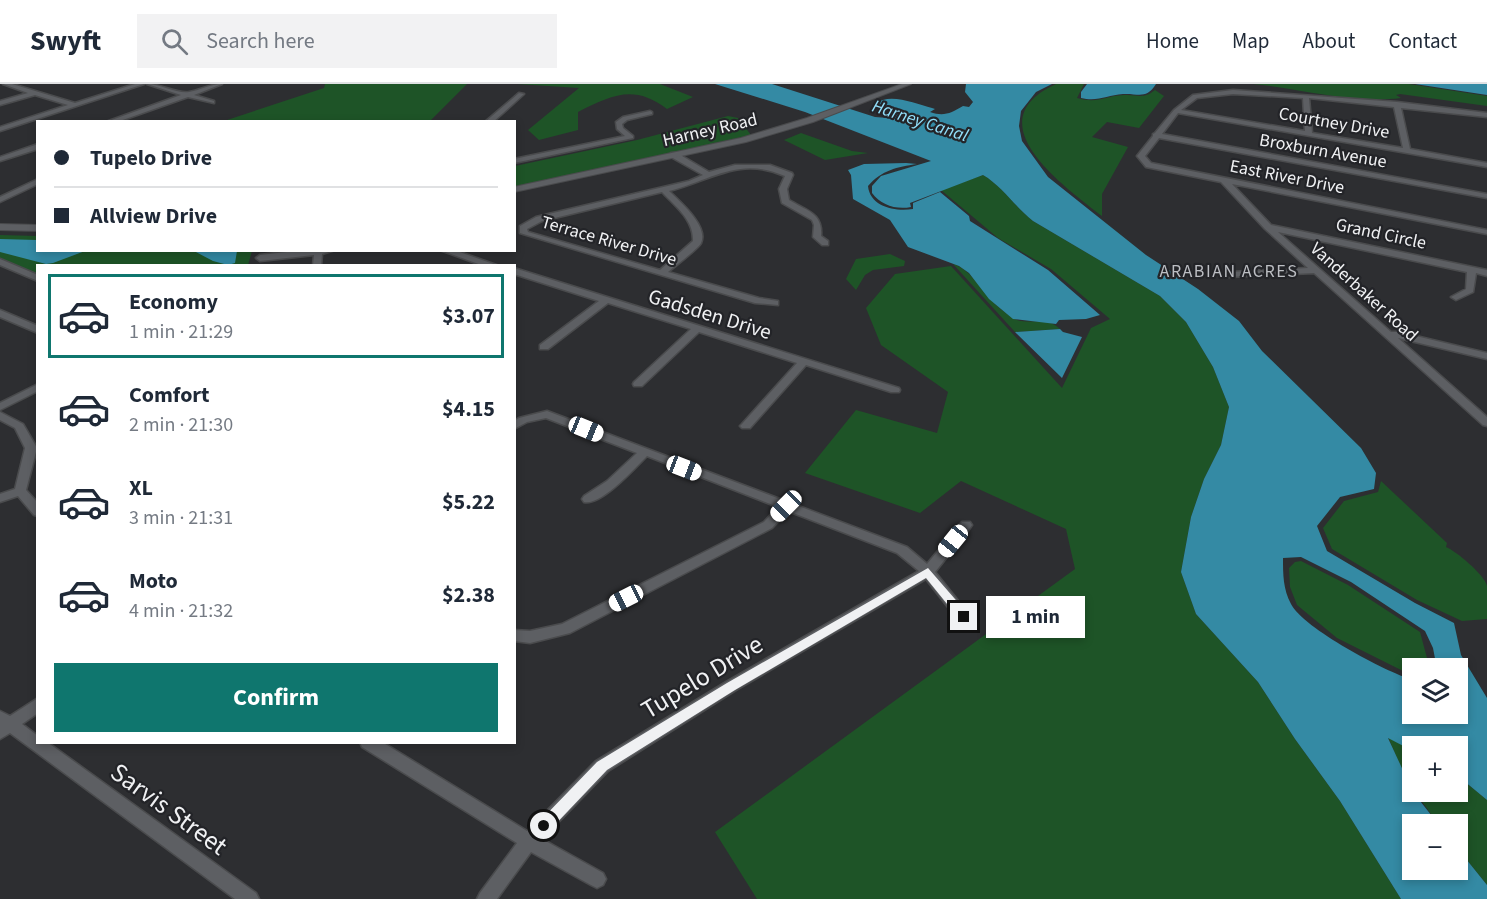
<!DOCTYPE html>
<meta charset="utf-8">
<style>
body{margin:0;font-family:"Source Sans 3",sans-serif;background:#f2f2f3;color:#1f2937;height:100vh;display:flex;flex-direction:column;font-size:22px;white-space:nowrap}
*{box-sizing:border-box;margin:0}
p{font-size:20px;color:#747a83}
.icon{flex:none;width:33px;height:33px;fill:none;stroke:currentColor;stroke-width:2;stroke-linecap:round;stroke-linejoin:round}
.map{position:relative;flex:1;overflow:hidden}
.drawer{position:absolute;left:36px;top:180px;width:480px;height:480px;display:flex;flex-direction:column;background:#fff;border-radius:0px;box-shadow:0 3px 9px #0003}
.drawer>*{flex:none}
.top-card{position:absolute;left:36px;top:36px;width:480px;height:132px;border-radius:0px;box-shadow:0 3px 9px #0003;display:grid;align-content:center;height:132px;padding:0 18px;background:#fff}
.controls{position:absolute;left:1402px;top:574px;display:grid;gap:12px}
.controls a{display:grid;place-items:center;width:66px;height:66px;border-radius:0px;background:#fff;box-shadow:0 3px 9px #0003;font-size:30px}
.end{position:absolute;width:27px;height:27px;margin:-14px;border:8px solid #f0f1f3;background:#111;box-shadow:0 0 0 3px #111}
.from{border-radius:50%}
.bubble{position:absolute;height:42px;border-radius:0px;background:#fff;box-shadow:0 3px 9px #0003;font-size:20px;font-weight:700;line-height:42px;text-align:center}
.car{position:absolute;width:18px;height:36px;margin:-18px -9px;border-radius:8px;box-shadow:0 0 4px 2px #0007;background:linear-gradient(#fff 24%,#345 0 40%,#fff 0 76%,#345 0 86%,#fff 0)}
.top-card b{display:flex;align-items:center;gap:21px;height:57px;font-size:22px}
.top-card b+b{border-top:2px solid #e0e1e3}
.top-card i{width:15px;height:15px;background:#1f2937}
ul{padding:10px 0 0;list-style:none}
li{display:flex;align-items:center;gap:18px;height:84px;margin:0 12px 9px;padding:0 6px;border:3px solid transparent;border-radius:0px}
li div{flex:1}
li b{display:block;font-size:22px}
li em{font-style:normal;font-weight:700}
li.on{border-color:#0f766e}
li>.icon{width:54px;height:54px;stroke-width:1.5}
.cta{display:flex;gap:12px;margin-top:auto;padding:12px 18px}
.cta a{flex:1;height:69px;border-radius:0px;background:#0f766e;color:#fff;font-size:24px;font-weight:700;line-height:69px;text-align:center}
header{display:flex;align-items:center;gap:36px;box-sizing:border-box;height:84px;padding:0 30px;background:#fff;border-bottom:2px solid #e0e1e3}
header strong{font-size:28px}
nav{display:flex;gap:33px;margin-inline-start:auto;font-size:21px}
.search{width:420px;height:54px;background:#f2f2f3;display:flex;align-items:center;gap:15px;box-sizing:border-box;padding:0 21px;border-radius:0px;color:#747a83;font-size:22px}
.map>svg:first-child{display:block}
</style>
<header>
<strong>Swyft</strong>
<div class="search"><svg class="icon" aria-label="search" viewBox="0 0 24 24"><circle cx="10" cy="10" r="6"/><path d="M15 15l6 6"/></svg>Search here</div>
<nav><a>Home</a><a>Map</a><a>About</a><a>Contact</a></nav>
</header>
<div class="map">
<svg width="1487" height="815" viewBox="0 0 1487 815">
<rect width="100%" height="100%" fill="#2d2e31"/>
<path fill="#1e5427" d="M325 0H467L430 37H224L324 4Z
M517 0H660L693 13 667 25C634 0 612 11 578 28V46L539 56 528 46 579 4Z
M1056 0H1084L1077 14C1098 20 1104 12 1124 11 1137 10 1143 16 1155 6L1164 12 1139 44 1107 38 1092 53 1128 63 1102 110V132C1064 102 973 38 1056 0Z
M1253 0H1409L1487 12V22L1400 10 1396 11 1401 14C1351 20 1303 5 1253 0Z
M728 32 738 34 751 51 515 105V82L637 56Z
M801 49 852 67 868 69 825 76 784 56Z
M983 91C1002 102 1015 123 1033 137L1160 212 1186 238 1213 283 1229 323 1221 361 1204 395 1191 433 1181 488 1196 530 1258 598 1295 655 1340 717 1401 815H757L715 748 1075 485 1066 445 961 397 920 429 805 389 856 326 937 349 948 308 881 261 866 224 895 190 951 182 1062 304 1091 244 1110 235 1051 185 998 154 941 106Z
M0 151 37 152 38 166 252 167 248 181 38 182 37 191 0 176Z
M890 170 905 177 904 182 873 186 865 191 856 206 846 195 856 175Z
M953 180C970 185 979 203 990 215 995 221 1005 228 1011 233 1024 243 1047 231 1060 245L1015 248Z
M1381 397 1447 459 1446 463C1456 467 1485 491 1487 502 1487 512 1487 525 1487 535L1462 537 1417 516 1332 465 1323 444 1344 417 1378 408Z
M1301 477 1348 501 1420 548 1430 585H1413V591L1405 588 1337 554 1297 521 1290 503 1289 484 1295 478Z
M1388 653 1413 667V705L1406 695Z
M1458 692 1487 716V801L1458 765V741H1439L1415 708H1458Z"/>
<path fill="#348aa4" fill-rule="evenodd" d="M715 0H772L875 33 888 34 893 31 875 20C890 8 915 20 932 24L935 25 930 28C944 33 951 29 963 22L969 23 973 18 965 8 966 0H1052L1036 8 1021 27 1019 42 1022 57 1048 93 1146 171 1198 205 1239 237 1262 267 1361 364 1376 389 1374 405 1340 413 1317 442 1327 467 1415 519 1454 539 1461 571 1487 614V716L1458 692V663H1413V667L1388 654 1413 708 1439 741H1413V786H1458V765L1487 801V815H1401L1340 717 1295 655 1258 598 1196 530 1181 488 1191 433 1204 395 1221 361 1229 323 1213 283 1186 238 1160 212 1033 137C1015 123 1002 102 983 91L910 119 911 123C896 126 881 121 872 109V102L881 92 931 77 805 28ZM1301 473 1351 498 1425 547 1433 564 1437 585H1458V630H1413V596C1386 588 1303 544 1291 520 1283 505 1283 491 1283 474Z
M1087 0H1156C1146 16 1138 9 1123 10 1107 11 1098 18 1081 14V8Z
M1415 0H1487V11Z
M906 79 917 80C897 83 882 86 868 102 870 123 896 128 913 125V119L940 108 969 132 970 137 1048 186 1100 231 1086 235 1059 236 1056 240 1013 235 989 215 969 189 959 182 908 163 890 136 853 115 851 91 848 86 864 80Z
M0 155 37 156 38 166 85 167 53 179 46 180 0 168Z
M194 167H237L235 179 228 181 213 177Z
M1060 245 1063 248 1082 253 1062 294 1015 248Z"/>
<g fill="none" stroke-linecap="round" stroke-linejoin="round">
<g stroke="#4a4b4d" stroke-width="3">
<path id="minor" d="M3 0H12L75 19 135 0H144L0 47V43L68 21 35 11 0 21V17L28 9Z
M147 0C160 0 178 10 189 8 201 6 210 0 222 0L194 11 214 17V19L188 13 117 38H106L181 11Z
M1233 6 1397 18 1487 29V33L1401 24 1410 65 1487 79V83L1178 29 1162 50 1487 110V114L1159 54 1145 72 1151 79 1487 146V150L1232 100 1271 141 1487 186V192L1476 189 1473 208 1456 216 1451 213 1466 205 1467 188 1278 148 1391 248H1399L1487 269V275L1398 254 1487 333V342L1483 341 1314 189 1228 193V189L1231 188 1308 184 1265 145 1221 98 1146 83 1137 72 1153 52V50L1155 49 1174 26 1193 11ZM1233 10 1303 14 1305 47 1181 26 1197 14ZM1309 14 1394 23 1403 64 1312 49Z
M519 9 524 10 493 38H485Z
M650 27 652 28V30L627 36 622 40 623 44 633 52V54L514 79V75L625 52 617 45 616 38 623 33Z
M38 60V65L0 77V73Z
M671 69H677L709 88 735 81H770L792 89 793 91 787 105 789 116C807 127 823 129 821 152L828 157V161H822L813 153 814 141 812 136 782 119 779 105 785 92C739 72 712 96 669 107 679 117 709 142 701 159 698 165 675 182 668 188L759 214 778 217V221L755 219 520 149V142L536 133 689 97 703 91 671 73ZM662 108C676 123 694 136 693 157L660 186 528 148 527 145 542 137Z
M38 95V100L0 118V113Z
M304 166H335L322 170 321 182H313L314 171 260 177 256 174 260 171Z
M440 166H454L499 182H484Z
M0 175 38 191V197L0 181Z
M514 184 899 304 900 306 899 308H891L806 281 750 344H742L740 342 742 340 797 279 699 248 642 302H634L633 300 634 298 691 245 608 219 548 265H540V261L599 217 514 190Z
M0 226 38 242V249L0 233Z
M38 300V307L0 326V319Z
M547 327 907 463 927 480 962 438H970L972 441 970 444 935 488 971 533 969 537 964 538 959 537 926 495 736 606 608 687 542 755 603 789 606 795 603 801 597 804 591 801 531 768 497 815H477L480 809 517 759 362 663 360 658H382L527 747 596 677 726 598 919 487 897 469 788 427 772 444 570 549 530 559 514 557V546L530 547 562 540 764 438 778 423 647 372C635 384 601 422 584 418L582 415 584 412 607 397 637 369 546 334 527 338 514 345V337L519 334Z
M0 328 23 340 37 364 26 406 38 419V432L34 431 18 412 0 418V410L15 405 25 364 15 344 0 336Z
M38 614V629L22 640 38 652V658H47L256 809 259 815H235L10 649 0 655V627L10 632Z"/>
</g>
<g stroke="#4a4b4d" stroke-width="2">
<path id="tertiary" d="M902 0H911L813 38 746 58 514 108V103L741 54 807 34Z
M0 140 38 141V147L0 146Z"/>
</g>
<use href="#minor" fill="#5d5f63" fill-rule="evenodd"/>
<use href="#tertiary" fill="#5d5f63" fill-rule="evenodd"/>
</g>
<path fill="#f0f1f3" d="M928 484 968 530V536H960L926 494 735 606 607 686 549 747H539V738L597 678 727 599Z"/>
<g text-anchor="middle" dominant-baseline="central" stroke-width="4.5" stroke-linejoin="round" paint-order="stroke">
<g font-size="18" font-style="italic" fill="#92e0fb" stroke="#232428">
<text transform="translate(920 37) rotate(18)">Harney Canal</text>
</g>
<g font-size="18" fill="#f0f1f3" stroke="#232428">
<text transform="translate(1334 39) rotate(10)">Courtney Drive</text>
<text transform="translate(710 46) rotate(-13)">Harney Road</text>
<text transform="translate(1323 67) rotate(10)">Broxburn Avenue</text>
<text transform="translate(1287 93) rotate(11)">East River Drive</text>
<text transform="translate(1381 150) rotate(12)">Grand Circle</text>
<text transform="translate(609 157) rotate(16)">Terrace River Drive</text>
<text transform="translate(1364 208) rotate(42)">Vanderbaker Road</text>
</g>
<g font-size="18" letter-spacing="1.5" fill="#bcbec3" stroke="#232428">
<text x="1229" y="187">ARABIAN ACRES</text>
</g>
<g font-size="21" fill="#f0f1f3" stroke="#232428">
<text transform="translate(710 230) rotate(17)">Gadsden Drive</text>
</g>
<g font-size="26" fill="#f0f1f3" stroke="#232428">
<text transform="translate(702 593) rotate(-31)">Tupelo Drive</text>
<text transform="translate(169 725) rotate(36)">Sarvis Street</text>
</g>
</g>
</svg>
<div class="controls">
<a><svg class="icon" aria-label="layers" viewBox="0 0 24 24"><path d="M12 4l9 5-9 5-9-5zM3 14l9 5 9-5"/></svg></a>
<a>+</a>
<a>−</a>
</div>
<i class="end from" style="left:544px;top:742px"></i>
<i class="end" style="left:964px;top:533px"></i>
<div class="bubble" style="left:986px;top:512px;width:99px">1 min</div>
<i class="car" style="left:586px;top:345px;rotate:112deg"></i>
<i class="car" style="left:684px;top:384px;rotate:111deg"></i>
<i class="car" style="left:786px;top:422px;rotate:225deg"></i>
<i class="car" style="left:953px;top:457px;rotate:219deg"></i>
<i class="car" style="left:626px;top:514px;rotate:243deg"></i>
<div class="top-card">
<b><i class="from"></i>Tupelo Drive</b>
<b><i></i>Allview Drive</b>
</div>
<section class="drawer">
<ul>
<li class="on"><svg class="icon" aria-label="car" viewBox="0 0 24 24"><path d="M5 17H2v-5l4-1 3-4h7l3 4 3 1v5h-3M9 17h6M6 11h13"/><circle cx="7" cy="17" r="2"/><circle cx="17" cy="17" r="2"/></svg><div><b>Economy</b><p>1 min · 21:29</p></div><em>$3.07</em></li>
<li><svg class="icon" aria-label="car" viewBox="0 0 24 24"><path d="M5 17H2v-5l4-1 3-4h7l3 4 3 1v5h-3M9 17h6M6 11h13"/><circle cx="7" cy="17" r="2"/><circle cx="17" cy="17" r="2"/></svg><div><b>Comfort</b><p>2 min · 21:30</p></div><em>$4.15</em></li>
<li><svg class="icon" aria-label="car" viewBox="0 0 24 24"><path d="M5 17H2v-5l4-1 3-4h7l3 4 3 1v5h-3M9 17h6M6 11h13"/><circle cx="7" cy="17" r="2"/><circle cx="17" cy="17" r="2"/></svg><div><b>XL</b><p>3 min · 21:31</p></div><em>$5.22</em></li>
<li><svg class="icon" aria-label="car" viewBox="0 0 24 24"><path d="M5 17H2v-5l4-1 3-4h7l3 4 3 1v5h-3M9 17h6M6 11h13"/><circle cx="7" cy="17" r="2"/><circle cx="17" cy="17" r="2"/></svg><div><b>Moto</b><p>4 min · 21:32</p></div><em>$2.38</em></li>
</ul>
<div class="cta"><a>Confirm</a></div>
</section>
</div>
